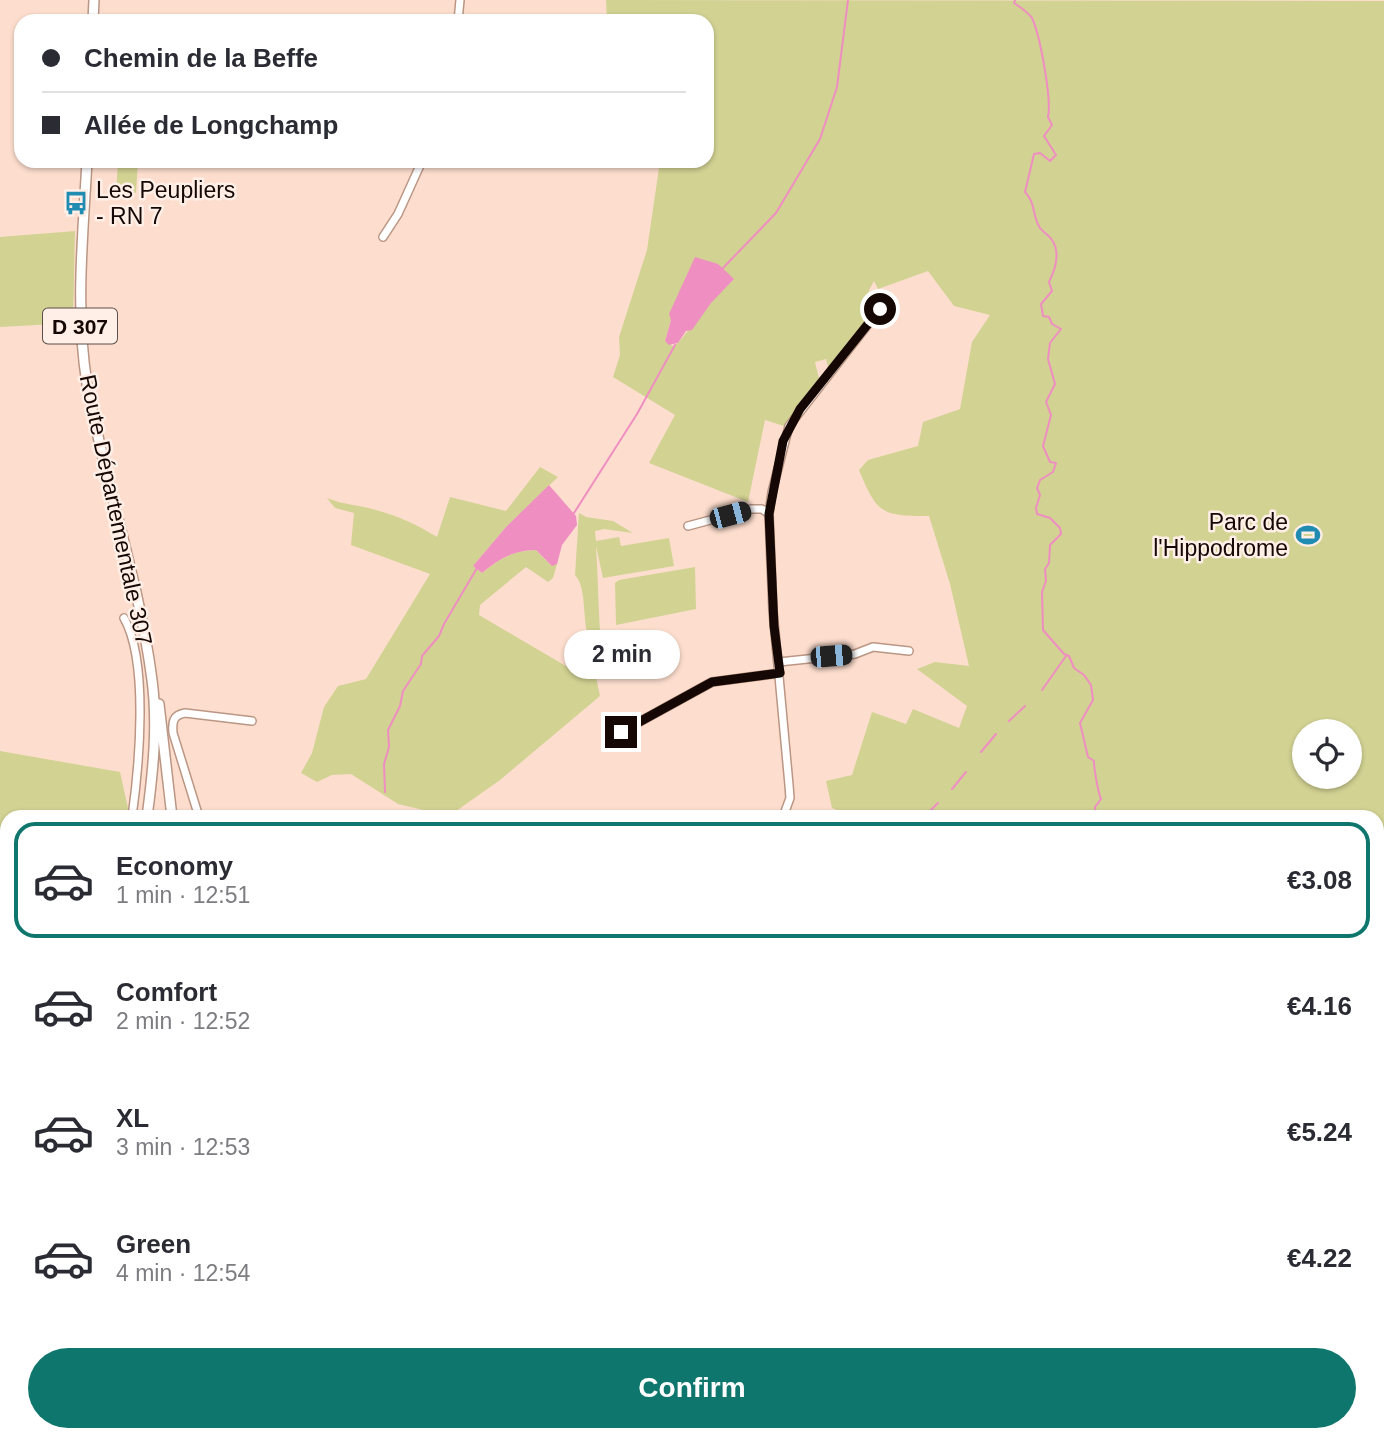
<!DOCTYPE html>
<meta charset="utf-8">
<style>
body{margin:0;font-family:Helvetica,sans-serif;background:#f2f2f3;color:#2b2b33;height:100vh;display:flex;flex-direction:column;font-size:26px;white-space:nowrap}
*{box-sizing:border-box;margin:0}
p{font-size:23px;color:#7c7c81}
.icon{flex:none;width:38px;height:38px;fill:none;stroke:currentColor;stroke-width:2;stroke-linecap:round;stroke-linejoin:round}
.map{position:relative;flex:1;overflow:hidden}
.drawer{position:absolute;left:0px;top:810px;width:1384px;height:632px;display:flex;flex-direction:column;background:#fff;border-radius:21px 21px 0 0;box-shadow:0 2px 5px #0004}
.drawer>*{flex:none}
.guide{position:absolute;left:14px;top:14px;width:700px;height:154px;border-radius:21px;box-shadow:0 2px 5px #0004;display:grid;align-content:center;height:154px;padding:0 28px;background:#fff}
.fabs{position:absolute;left:1292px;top:719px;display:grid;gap:14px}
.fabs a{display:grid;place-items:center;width:70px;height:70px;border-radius:50%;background:#fff;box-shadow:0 2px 5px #0004;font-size:35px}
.end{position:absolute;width:32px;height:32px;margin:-16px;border:9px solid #150804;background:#fff;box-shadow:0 0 0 4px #fff}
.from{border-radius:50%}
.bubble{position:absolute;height:49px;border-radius:24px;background:#fff;box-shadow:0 2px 5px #0004;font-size:23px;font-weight:600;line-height:49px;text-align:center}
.car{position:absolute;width:21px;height:42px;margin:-21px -10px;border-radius:9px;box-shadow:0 0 5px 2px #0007;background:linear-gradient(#222 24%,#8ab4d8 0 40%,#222 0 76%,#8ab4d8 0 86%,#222 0)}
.guide b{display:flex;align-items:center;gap:24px;height:66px;font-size:26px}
.guide b+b{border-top:2px solid #e1e1e2}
.guide i{width:18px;height:18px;background:#2b2b33}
ul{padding:12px 0 0;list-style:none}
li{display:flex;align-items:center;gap:21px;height:116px;margin:0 14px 10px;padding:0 14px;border:4px solid transparent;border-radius:21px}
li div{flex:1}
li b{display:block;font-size:26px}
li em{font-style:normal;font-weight:600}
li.selected{border-color:#0f766e}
li>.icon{width:63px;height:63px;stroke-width:1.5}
.action{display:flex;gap:14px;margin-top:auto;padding:14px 28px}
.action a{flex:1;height:80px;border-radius:42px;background:#0f766e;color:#fff;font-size:28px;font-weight:600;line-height:80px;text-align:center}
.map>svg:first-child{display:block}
</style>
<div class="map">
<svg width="1384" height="1441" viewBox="0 0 1384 1441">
<rect width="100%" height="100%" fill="#fddece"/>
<path fill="#d2d293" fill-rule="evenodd" d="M606 0 1384 1V1111L1377 1118V817H855L832 808 826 781 852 775 872 712 906 724 913 709 959 728 967 706 917 669 935 662 969 666 950 584 929 516C882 516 877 514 859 470L868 460 918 446 923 422 960 409 972 342 990 315 954 306 928 271 878 289 874 281 869 290 874 312 828 367 826 359 815 362 819 379 784 426 765 420 748 502 649 463 675 415 613 377 620 355 619 337 647 250 660 161H707V21H607ZM734 279 710 303 678 343 673 346 665 341 671 320ZM1304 732H1349V777H1304Z
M118 161H138L136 193H116Z
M75 231 73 323 0 327V237Z
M540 467 558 477 506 527 473 566 482 573C501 558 512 551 536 550L551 565 557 564 553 578 548 582 526 567 480 605 479 615 581 675 589 667 592 658 600 696 500 780 449 816 398 804 351 774 332 775 317 782 301 773 312 753 324 707 338 686 366 679 430 574 351 545 354 513 335 508 327 498C344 505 359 505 376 510 398 516 418 525 437 537L450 497 506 511Z
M579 513 586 517 613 521 633 533 604 529 595 531 596 541 619 537 621 546 669 538 674 566 603 578 596 546C598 575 598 602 600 631L591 633V645C581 626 588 588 575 575Z
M695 567 696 609 616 625 615 583 619 580Z
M0 751 120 772 130 817H7V943L0 942Z
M0 1079 7 1085V1378L0 1401Z
M164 1435H757L751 1441H583L580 1438 576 1441H489L486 1435 473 1441H165Z
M1027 1435H1100L1101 1441H1028Z"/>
<path fill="#ef8ec1" d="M695 257 718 264 734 279 711 303 692 330 686 331 678 343 669 345 665 341 671 320 669 314Z
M549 485 576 516 577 525 562 545 557 564 552 566 536 550C512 551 500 558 482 573L473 566 506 527Z"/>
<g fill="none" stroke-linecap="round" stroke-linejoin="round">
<path stroke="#ef8ec1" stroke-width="2" d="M1015 0 1014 3C1020 7 1028 12 1032 18 1040 35 1052 100 1048 117L1052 125 1044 136 1056 155 1050 161 1040 153 1034 154 1025 192C1036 203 1032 216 1040 228 1043 232 1049 235 1052 240 1061 253 1055 270 1049 282L1052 291 1041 304 1043 316 1049 317 1052 324 1061 329 1050 343 1048 359 1055 384 1046 402 1051 415 1043 446 1050 462 1056 463 1053 472 1040 480 1037 488 1040 495 1036 508 1037 514 1050 518 1060 528 1061 534 1050 545 1049 563 1045 569 1046 581 1042 592 1043 630 1064 654 1069 656 1074 668 1084 675 1091 685 1093 700 1080 723 1088 757 1094 761C1094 769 1098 792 1101 799L1095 807 1096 817
M722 269 776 213 820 139 837 87 848 0
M574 513 637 414 675 345
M1042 690 1066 656
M1009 721 1025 706
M981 752 996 734
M952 789 966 772
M385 792 384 764 389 747 388 730 400 706 403 691 421 664 422 656 439 636 444 624 477 568
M924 817 938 803
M558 1441 563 1435"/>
<g stroke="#bb9684" stroke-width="10">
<path id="minor" d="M458 21 460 0
M383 237 398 214 422 161
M688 526 751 509H762L769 514
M124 618C149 662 139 767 132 817
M779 662 855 654 873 647 909 651
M621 732 712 682 780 673
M199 817 173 733C172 722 173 715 185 713L252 721
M783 817 790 798 789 785 773 611 769 514 772 492 789 426 880 309
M0 1072 7 1074
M1377 1136 1384 1127
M1379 1330 1384 1306
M124 1435V1441
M472 1435 476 1441
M1227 1441 1228 1435"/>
</g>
<g stroke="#bb9684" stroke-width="12">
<path id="major" d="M93 21 94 0
M87 161C83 235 75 310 87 384 105 483 139 580 152 680 158 725 153 772 147 817
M159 704 172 817
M1377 1331 1384 1329
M1377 1366 1384 1357
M142 1435 143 1441
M1359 1441 1360 1435"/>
</g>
<use href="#minor" stroke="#fff" stroke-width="7"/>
<use href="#major" stroke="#fff" stroke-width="9"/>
</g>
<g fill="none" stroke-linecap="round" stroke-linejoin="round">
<path stroke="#150804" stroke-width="9" d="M621 732 712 682 780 673 774 626 769 514 783 441 800 409 880 309"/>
</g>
<defs>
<g id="bus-bare" transform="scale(1.89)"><path d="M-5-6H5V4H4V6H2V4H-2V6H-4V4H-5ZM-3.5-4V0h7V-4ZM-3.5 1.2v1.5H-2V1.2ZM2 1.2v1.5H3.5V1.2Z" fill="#208cb2" stroke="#ffefe7" stroke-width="2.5" paint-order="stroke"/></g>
<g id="stadium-bare" transform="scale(1.89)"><path d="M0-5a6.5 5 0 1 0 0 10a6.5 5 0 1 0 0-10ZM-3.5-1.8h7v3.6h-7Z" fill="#208cb2" stroke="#ffefe7" stroke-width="2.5" paint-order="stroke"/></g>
</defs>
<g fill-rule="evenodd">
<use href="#bus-bare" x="76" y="203"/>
<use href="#stadium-bare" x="1308" y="535"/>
</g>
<g text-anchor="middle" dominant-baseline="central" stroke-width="5" stroke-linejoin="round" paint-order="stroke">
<rect fill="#ffefe7" stroke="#5b4d48" stroke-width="2" x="43" y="308.5" width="74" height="35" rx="5"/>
<g font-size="21" font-weight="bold" fill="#150804">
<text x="80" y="326">D 307</text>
</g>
<g font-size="23" fill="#150804" stroke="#ffefe7" text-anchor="start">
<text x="96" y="190">Les Peupliers<tspan x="96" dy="26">- RN 7</tspan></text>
<text x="1288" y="522" text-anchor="end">Parc de<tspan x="1288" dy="26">l'Hippodrome</tspan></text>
</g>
<g font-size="23" fill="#150804" stroke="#ffefe7">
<text transform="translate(116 510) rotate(78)">Route Départementale 307</text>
</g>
</g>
</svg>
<div class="fabs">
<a><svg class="icon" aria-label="locate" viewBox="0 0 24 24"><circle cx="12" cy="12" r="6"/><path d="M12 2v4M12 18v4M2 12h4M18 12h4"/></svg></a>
</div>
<i class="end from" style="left:880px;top:309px"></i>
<i class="end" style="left:621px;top:732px"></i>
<div class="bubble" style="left:564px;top:630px;width:116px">2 min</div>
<i class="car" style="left:730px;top:515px;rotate:75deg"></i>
<i class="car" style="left:831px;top:656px;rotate:85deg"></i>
<div class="guide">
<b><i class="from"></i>Chemin de la Beffe</b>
<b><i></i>Allée de Longchamp</b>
</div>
<section class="drawer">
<ul>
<li class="selected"><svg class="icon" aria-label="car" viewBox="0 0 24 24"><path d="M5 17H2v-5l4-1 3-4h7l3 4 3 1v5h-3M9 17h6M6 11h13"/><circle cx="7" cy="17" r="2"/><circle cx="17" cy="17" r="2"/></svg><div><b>Economy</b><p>1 min · 12:51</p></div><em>€3.08</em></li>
<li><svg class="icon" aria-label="car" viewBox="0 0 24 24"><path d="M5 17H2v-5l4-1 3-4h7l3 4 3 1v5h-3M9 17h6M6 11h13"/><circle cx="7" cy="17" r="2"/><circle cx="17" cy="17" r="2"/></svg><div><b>Comfort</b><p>2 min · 12:52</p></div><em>€4.16</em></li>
<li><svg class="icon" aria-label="car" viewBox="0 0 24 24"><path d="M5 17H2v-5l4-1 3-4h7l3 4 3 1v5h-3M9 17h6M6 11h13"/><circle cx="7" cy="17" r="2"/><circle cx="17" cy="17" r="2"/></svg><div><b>XL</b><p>3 min · 12:53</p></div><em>€5.24</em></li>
<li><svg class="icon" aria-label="car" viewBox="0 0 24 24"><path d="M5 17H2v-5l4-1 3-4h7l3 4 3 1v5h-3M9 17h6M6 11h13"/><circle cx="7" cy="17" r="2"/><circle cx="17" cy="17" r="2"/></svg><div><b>Green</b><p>4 min · 12:54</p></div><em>€4.22</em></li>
</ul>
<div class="action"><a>Confirm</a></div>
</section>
</div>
